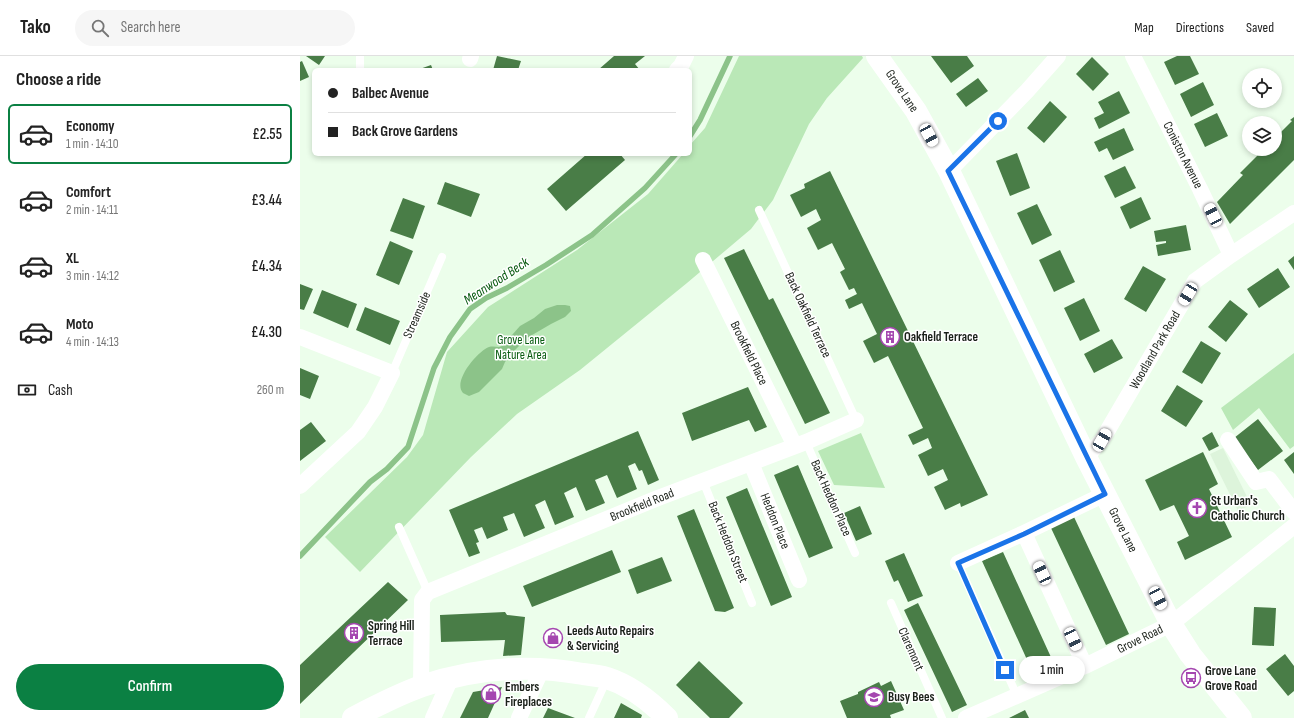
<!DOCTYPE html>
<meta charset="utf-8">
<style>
body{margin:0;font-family:"Sofia Sans Condensed",sans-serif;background:#f6f6f6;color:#222;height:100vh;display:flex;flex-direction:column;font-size:15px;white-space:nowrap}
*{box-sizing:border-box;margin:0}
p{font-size:13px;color:#767676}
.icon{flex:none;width:22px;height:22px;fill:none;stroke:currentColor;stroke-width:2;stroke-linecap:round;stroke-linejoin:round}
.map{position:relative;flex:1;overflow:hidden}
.side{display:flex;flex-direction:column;background:#fff;width:300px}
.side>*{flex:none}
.guide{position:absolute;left:12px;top:12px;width:380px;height:88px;border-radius:6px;box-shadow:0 2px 6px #0003;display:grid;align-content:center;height:88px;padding:0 16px;background:#fff}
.controls{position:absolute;left:942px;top:12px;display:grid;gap:8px}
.controls a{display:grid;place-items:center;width:40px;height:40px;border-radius:50%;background:#fff;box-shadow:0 2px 6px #0003;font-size:20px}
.end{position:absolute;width:18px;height:18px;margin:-9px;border:5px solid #1a73e8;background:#fff;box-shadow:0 0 0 2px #fff}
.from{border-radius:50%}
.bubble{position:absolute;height:28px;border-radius:14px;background:#fff;box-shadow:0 2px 6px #0003;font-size:13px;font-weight:600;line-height:28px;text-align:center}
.car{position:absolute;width:12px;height:24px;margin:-12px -6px;border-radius:5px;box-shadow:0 0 3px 1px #0007;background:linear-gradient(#fff 24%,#345 0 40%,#fff 0 76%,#345 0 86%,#fff 0)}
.guide b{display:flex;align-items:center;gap:14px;height:38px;font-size:15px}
.guide b+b{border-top:1px solid #e0e0e0}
.guide i{width:10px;height:10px;background:#222}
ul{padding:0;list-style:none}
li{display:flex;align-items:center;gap:12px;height:60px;margin:0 8px 6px;padding:0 8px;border:2px solid transparent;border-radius:6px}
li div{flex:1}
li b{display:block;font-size:15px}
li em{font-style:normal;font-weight:600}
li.current{border-color:#0b8043}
li>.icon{width:36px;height:36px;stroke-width:1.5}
h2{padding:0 16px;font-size:18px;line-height:48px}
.pay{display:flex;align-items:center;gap:10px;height:44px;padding:0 16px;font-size:15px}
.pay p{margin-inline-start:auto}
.action{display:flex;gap:8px;margin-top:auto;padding:8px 16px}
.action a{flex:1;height:46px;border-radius:24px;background:#0b8043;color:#fff;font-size:16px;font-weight:600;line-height:46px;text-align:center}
header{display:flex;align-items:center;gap:24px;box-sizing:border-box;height:56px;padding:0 20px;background:#fff;border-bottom:1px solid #e0e0e0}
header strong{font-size:19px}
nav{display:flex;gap:22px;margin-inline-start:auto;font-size:14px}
.search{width:280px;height:36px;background:#f6f6f6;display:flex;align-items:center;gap:10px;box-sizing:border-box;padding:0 14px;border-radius:22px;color:#767676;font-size:15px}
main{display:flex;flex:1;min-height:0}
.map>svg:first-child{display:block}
</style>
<header>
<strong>Tako</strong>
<div class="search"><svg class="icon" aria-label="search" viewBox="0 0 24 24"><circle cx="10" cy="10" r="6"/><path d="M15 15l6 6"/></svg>Search here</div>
<nav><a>Map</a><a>Directions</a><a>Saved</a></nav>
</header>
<main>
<section class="side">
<h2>Choose a ride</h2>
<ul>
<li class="current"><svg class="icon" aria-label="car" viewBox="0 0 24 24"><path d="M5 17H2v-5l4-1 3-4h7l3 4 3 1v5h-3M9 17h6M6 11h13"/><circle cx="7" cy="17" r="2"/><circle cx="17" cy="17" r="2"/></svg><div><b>Economy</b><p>1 min · 14:10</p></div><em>£2.55</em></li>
<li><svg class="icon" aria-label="car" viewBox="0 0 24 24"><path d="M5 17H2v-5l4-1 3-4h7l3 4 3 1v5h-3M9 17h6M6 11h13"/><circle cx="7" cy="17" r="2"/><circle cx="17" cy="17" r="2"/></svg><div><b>Comfort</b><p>2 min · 14:11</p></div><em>£3.44</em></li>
<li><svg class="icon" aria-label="car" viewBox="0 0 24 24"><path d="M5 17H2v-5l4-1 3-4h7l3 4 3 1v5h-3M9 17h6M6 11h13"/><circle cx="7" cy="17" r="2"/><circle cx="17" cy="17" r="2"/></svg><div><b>XL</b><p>3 min · 14:12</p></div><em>£4.34</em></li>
<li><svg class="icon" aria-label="car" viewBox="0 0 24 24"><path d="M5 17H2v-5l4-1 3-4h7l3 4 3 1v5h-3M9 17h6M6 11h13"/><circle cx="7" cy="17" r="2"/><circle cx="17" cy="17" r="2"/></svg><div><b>Moto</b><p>4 min · 14:13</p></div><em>£4.30</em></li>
</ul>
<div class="pay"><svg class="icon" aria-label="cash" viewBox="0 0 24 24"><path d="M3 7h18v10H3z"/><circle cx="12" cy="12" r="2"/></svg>Cash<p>260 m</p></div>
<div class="action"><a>Confirm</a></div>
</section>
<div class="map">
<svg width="994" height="662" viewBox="0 0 994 662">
<rect width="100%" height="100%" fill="#ecfeeb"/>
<path fill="#ddf4db" d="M923 392 951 449 938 455 910 398Z"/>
<path fill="#bae8b7" d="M439 0H562L563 2 527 42 509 68 473 144 451 173 387 227 280 314 217 358 171 401 60 516 25 481 107 401 123 379 147 296 188 251 277 194 348 138 383 98H390V89L405 72Z
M994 297V390L990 393 959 352 933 374 921 352Z
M561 377 585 432 534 429 518 395Z"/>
<path fill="#8cc389" d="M257 249H265L270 250 271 255 265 261 251 268 227 282 214 295 205 306 202 313 179 336 169 340C167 339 165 338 163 337 152 325 178 295 189 291 193 290 196 291 199 291 202 290 205 289 208 288L212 279 220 270 234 262 245 253Z"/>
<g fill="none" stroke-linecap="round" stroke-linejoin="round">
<path stroke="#8cc389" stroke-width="5.5" d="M390 80 400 64 430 0
M0 500 70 426 87 413 108 391 134 312 150 281 170 253 186 242 207 232 246 209 292 179 345 132 376 98"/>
</g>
<path fill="#497d47" d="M6 0H25L19 9Z
M197 0 221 5 218 14H193Z
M314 0H345L335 8 340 14H298Z
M631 0H667L674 10 651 27Z
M877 0H890L899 18 875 29 864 6Z
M792 1 809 18 793 35 776 18Z
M2 5 9 21 0 25V6Z
M131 9 133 14H117Z
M678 22 688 35 666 51 656 38Z
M903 26 914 49 891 61 880 38Z
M819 35 830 57 799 73 794 62 804 57 798 46Z
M750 45 767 61 744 87 727 72Z
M917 57 928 80 905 91 894 68Z
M994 61V104L930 168 917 146 943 119 940 117 964 93H975V82L992 65 990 64Z
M824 72 834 94 813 104 807 92 799 96 794 86Z
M717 97 730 132 710 140 696 105Z
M287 98H320L325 104 266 155 247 133Z
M825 110 836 132 815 142 804 120Z
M530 115 688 439 661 451 660 447 645 454 634 431 648 424 643 413 628 420 618 399 632 392 628 382 613 389 608 379 623 372 588 300 574 307 563 285 577 278 562 247 549 253 545 244 557 238 554 232 549 234 540 216 545 213 532 187 518 194 507 172 521 164 516 153 501 161 490 139 505 132 504 128Z
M145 126 180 138 171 161 137 148Z
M841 141 851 163 830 173 820 151Z
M103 142 125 150 113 183 90 175Z
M737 148 752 179 732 189 717 157Z
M886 169 891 194 858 200 856 189 866 187V185L856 186 854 175Z
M90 185 113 195 99 229 76 219Z
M444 193 469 244 473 242 530 357 505 368 424 202Z
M760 194 775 226 754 236 739 204Z
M994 200V214L988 205Z
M843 210 866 223 846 256 824 243Z
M978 212 990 231 959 252 947 233Z
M0 228 13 233 4 254 0 253Z
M22 234 57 248 48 272 13 257Z
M784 242 800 275 780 285 764 252Z
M930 244 948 258 926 286 908 271Z
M65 251 100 265 90 289 56 274Z
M812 283 823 302 794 317 784 298Z
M901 285 921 297 902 328 882 316Z
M0 312 19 320 10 343 0 339Z
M877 329 903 345 886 371 861 355Z
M448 331 467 371 455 376 449 364 392 385 382 357Z
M958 363 983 395 958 414 934 382Z
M11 366 26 385 0 405V374Z
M338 375 359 424 348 429 342 414 339 415 335 407 328 410 337 433 317 442 307 419 295 424 305 447 286 455 276 431 264 437 274 461 255 469 245 444 235 449 245 472 224 481 214 457 203 461 208 474 187 483 182 471 174 474 179 486 176 487 180 497 169 501 149 454Z
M912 376 919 390 909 395 902 382Z
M903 396 918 428 909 433 932 481 885 504 877 486 889 480 874 449 860 455 845 424Z
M994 396V418L984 404Z
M498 409 533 492 509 502 474 419Z
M447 432 492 541 471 550 426 441Z
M560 450 572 478 556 485 544 457Z
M394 453 434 552 425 556 415 555 377 460Z
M774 461 829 578 806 589 751 472Z
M312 494 321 516 232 551 223 530Z
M703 496 755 610 734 619 682 505Z
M604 497 623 540 608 546 598 524 594 526 585 505Z
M362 501 372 525 337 538 328 514Z
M88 526 108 544 0 648V609Z
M618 547 667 649 652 656 604 554Z
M954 551 976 552 974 590 952 589Z
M205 556 207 559 225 561 221 599 203 600 205 584 141 586 140 559Z
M985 598 994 610V635L988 640 966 613Z
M399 605 443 647 429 662H410L376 629Z
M591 625 604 654 590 659 591 662H547L540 645 558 638V636L579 626 581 630Z
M202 631 188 662H160L173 636Z
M321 647 342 659 341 662H314Z
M248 652 275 662H243Z
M725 654 729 662H709Z"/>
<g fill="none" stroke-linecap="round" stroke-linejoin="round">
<path stroke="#fff" stroke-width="8" d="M60 14V0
M459 154 556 364
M92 317 142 201
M506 386 555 497
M403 425 452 547
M99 471 128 536
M658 507 717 640
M591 547 642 662
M289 662 307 623"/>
<path stroke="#fff" stroke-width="16" d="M833 0 900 133 931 199
M170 3 171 0
M377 14 381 10 386 0
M649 115 727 35 758 0
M403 204 495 390
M0 281 92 317 75 351 58 376 0 430
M928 384 956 426 969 423 994 456
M786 401 802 384 895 225 931 199 994 157
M451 407 499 524
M724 477 785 610
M658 507 724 477 805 438
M121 631 122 544 128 536 358 442 506 386 556 364
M133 662 151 622
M219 662 242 613
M666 662 785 610 871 568 994 470"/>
<path stroke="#fff" stroke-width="22" d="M577 0 616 55 649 115 786 401 871 568 890 598 941 662
M53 662C74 651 99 638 122 630 175 612 228 608 283 618 291 619 300 620 307 622 329 629 351 646 367 662"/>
</g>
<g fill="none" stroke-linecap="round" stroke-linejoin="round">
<path stroke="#1a73e8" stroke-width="5" d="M698 65 648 115 805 438 724 478 658 507 705 614"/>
</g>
<defs>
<g id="building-ring" transform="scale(1)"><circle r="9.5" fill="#fff" stroke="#a547b0" stroke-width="1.5"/><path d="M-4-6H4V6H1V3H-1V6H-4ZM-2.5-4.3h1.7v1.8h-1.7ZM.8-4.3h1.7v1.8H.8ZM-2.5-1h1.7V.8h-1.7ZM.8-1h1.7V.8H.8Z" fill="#a547b0"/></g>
<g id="church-ring" transform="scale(1)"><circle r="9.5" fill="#fff" stroke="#a547b0" stroke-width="1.5"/><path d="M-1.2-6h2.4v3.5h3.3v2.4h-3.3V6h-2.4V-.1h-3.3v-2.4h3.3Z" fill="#a547b0"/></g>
<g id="shop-ring" transform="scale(1)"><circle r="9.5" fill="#fff" stroke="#a547b0" stroke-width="1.5"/><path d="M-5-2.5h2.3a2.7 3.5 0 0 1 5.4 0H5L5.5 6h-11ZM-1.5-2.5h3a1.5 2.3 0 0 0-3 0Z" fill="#a547b0"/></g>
<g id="bus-ring" transform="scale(1)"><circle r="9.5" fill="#fff" stroke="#a547b0" stroke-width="1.5"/><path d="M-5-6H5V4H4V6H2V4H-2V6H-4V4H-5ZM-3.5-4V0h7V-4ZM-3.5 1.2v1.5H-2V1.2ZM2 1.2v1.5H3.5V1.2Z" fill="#a547b0"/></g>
<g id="school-ring" transform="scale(1)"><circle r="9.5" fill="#fff" stroke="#a547b0" stroke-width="1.5"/><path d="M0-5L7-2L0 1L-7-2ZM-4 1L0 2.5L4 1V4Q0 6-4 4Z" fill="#a547b0"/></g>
</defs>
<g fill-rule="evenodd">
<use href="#building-ring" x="590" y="281"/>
<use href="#church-ring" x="897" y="452"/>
<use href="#building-ring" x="54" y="577"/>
<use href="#shop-ring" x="253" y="582"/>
<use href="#bus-ring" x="891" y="622"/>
<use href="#shop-ring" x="191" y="638"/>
<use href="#school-ring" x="574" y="641"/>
</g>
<g text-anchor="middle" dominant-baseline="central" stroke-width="3" stroke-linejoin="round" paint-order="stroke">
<g font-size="13" fill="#1b211a" stroke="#fff">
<text transform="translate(602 35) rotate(56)">Grove Lane</text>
<text transform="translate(883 99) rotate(63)">Coniston Avenue</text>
<text transform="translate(117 259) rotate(-66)">Streamside</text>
<text transform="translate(508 259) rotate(65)">Back Oakfield Terrace</text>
<text transform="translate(855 294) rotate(-60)">Woodland Park Road</text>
<text transform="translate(449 297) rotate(64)">Brookfield Place</text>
<text transform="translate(531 442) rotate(66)">Back Heddon Place</text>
<text transform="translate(342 449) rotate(-22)">Brookfield Road</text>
<text transform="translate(475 465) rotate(68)">Heddon Place</text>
<text transform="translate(823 474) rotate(63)">Grove Lane</text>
<text transform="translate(428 486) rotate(68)">Back Heddon Street</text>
<text transform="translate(840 583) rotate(-26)">Grove Road</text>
<text transform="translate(611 593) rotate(66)">Claremont</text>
</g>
<g font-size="13" font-weight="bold" fill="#1b211a" stroke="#fff" text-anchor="start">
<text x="604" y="281">Oakfield Terrace</text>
<text x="911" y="445">St Urban's<tspan x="911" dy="15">Catholic Church</tspan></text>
<text x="68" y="570">Spring Hill<tspan x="68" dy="15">Terrace</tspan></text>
<text x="267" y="575">Leeds Auto Repairs<tspan x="267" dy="15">&amp; Servicing</tspan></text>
<text x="905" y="615">Grove Lane<tspan x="905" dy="15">Grove Road</tspan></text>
<text x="205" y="631">Embers<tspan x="205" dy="15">Fireplaces</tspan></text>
<text x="588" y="641">Busy Bees</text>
</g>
<g font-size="13" fill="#0a5c11" stroke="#fff">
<text x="221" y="284">Grove Lane<tspan x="221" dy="15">Nature Area</tspan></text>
</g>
<g font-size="14" font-style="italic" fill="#06590d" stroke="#fff">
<text transform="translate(196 225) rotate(-33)">Meanwood Beck</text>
</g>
</g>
</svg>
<div class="controls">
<a><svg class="icon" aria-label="locate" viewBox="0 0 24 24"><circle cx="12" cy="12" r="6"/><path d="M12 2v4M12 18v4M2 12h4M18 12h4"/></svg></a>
<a><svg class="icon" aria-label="layers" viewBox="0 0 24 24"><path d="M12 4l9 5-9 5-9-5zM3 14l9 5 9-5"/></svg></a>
</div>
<i class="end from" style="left:698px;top:65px"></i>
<i class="end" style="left:705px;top:614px"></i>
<div class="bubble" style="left:719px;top:600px;width:66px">1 min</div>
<i class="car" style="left:629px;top:79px;rotate:151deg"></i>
<i class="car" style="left:913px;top:159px;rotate:334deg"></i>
<i class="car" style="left:888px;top:238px;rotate:211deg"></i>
<i class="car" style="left:802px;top:384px;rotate:30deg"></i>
<i class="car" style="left:742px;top:517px;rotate:335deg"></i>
<i class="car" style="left:858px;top:542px;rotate:153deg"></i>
<i class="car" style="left:773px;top:583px;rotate:155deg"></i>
<div class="guide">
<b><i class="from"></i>Balbec Avenue</b>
<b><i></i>Back Grove Gardens</b>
</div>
</div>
</main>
